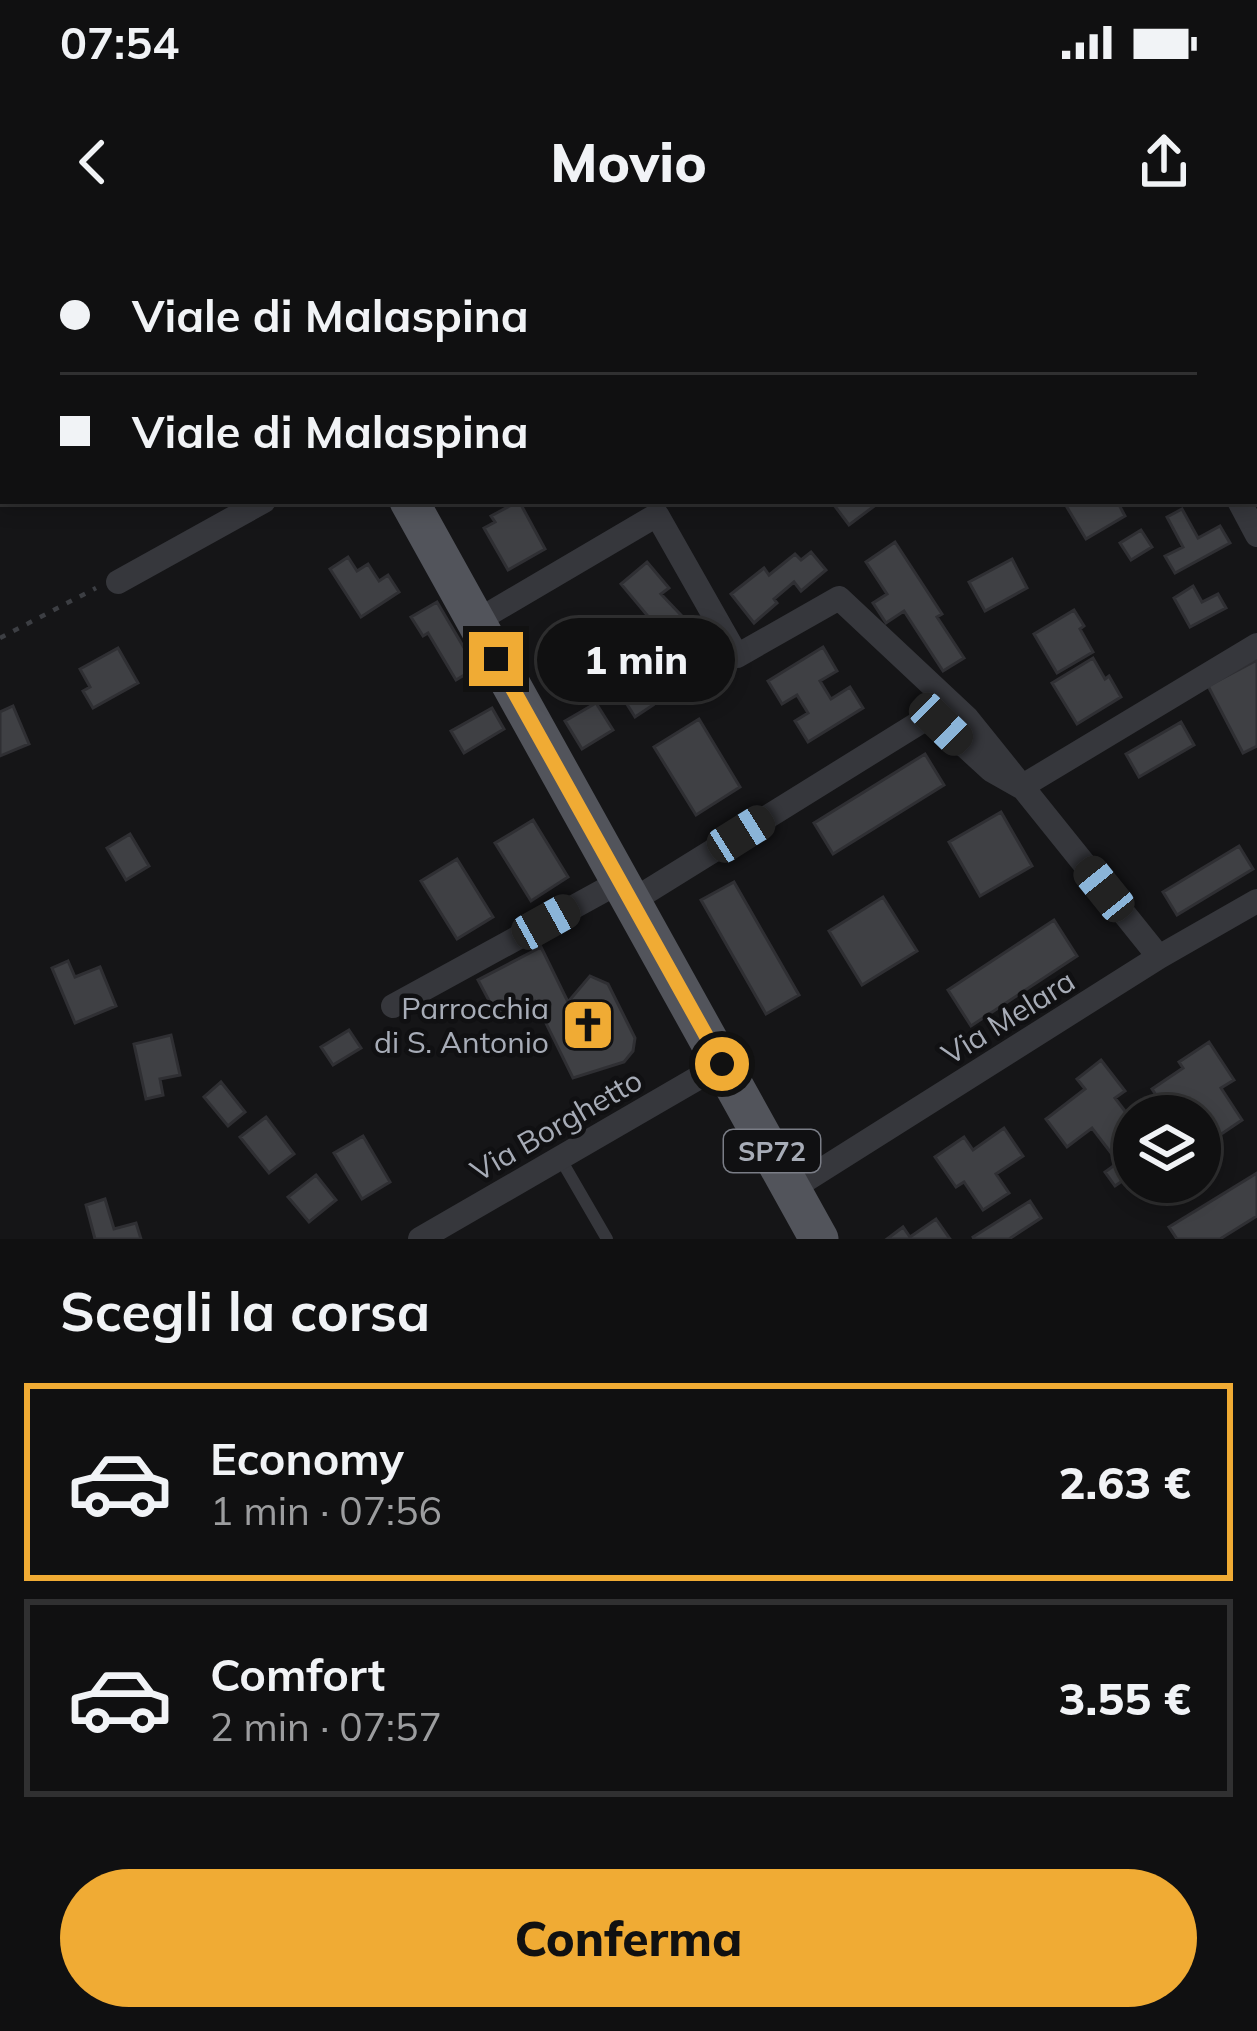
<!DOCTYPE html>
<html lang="it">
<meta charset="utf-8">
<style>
body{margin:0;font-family:Mulish,sans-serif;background:#19191a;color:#f1f3f6;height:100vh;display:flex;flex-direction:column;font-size:45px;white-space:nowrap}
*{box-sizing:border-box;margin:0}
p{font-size:39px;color:#9c9d9f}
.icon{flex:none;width:66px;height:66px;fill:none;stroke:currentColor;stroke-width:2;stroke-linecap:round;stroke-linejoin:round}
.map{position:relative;height:999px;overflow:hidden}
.drawer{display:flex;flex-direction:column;background:#101011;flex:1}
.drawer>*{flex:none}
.top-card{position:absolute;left:0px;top:0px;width:1257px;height:264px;box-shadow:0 6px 18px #0003,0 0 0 3px #303031;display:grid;align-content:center;height:264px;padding:0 60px;background:#101011}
.buttons{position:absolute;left:1113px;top:855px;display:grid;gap:24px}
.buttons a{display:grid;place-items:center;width:108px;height:108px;border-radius:50%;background:#101011;box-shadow:0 6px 18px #0003,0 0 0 3px #303031;font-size:60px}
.end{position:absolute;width:54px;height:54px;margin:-27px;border:15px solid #f0ab34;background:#111;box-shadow:0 0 0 6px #111}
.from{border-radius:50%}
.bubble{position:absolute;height:84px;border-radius:42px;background:#101011;box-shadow:0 6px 18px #0003,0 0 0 3px #303031;font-size:39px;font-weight:800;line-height:84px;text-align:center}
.car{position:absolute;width:36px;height:72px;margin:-36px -18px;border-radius:15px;box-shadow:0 0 9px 3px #0007;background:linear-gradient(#222 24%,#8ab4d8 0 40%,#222 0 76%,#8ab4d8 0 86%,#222 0)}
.top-card b{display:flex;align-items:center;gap:42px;height:114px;font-size:45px}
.top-card b+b{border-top:3px solid #303031}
.top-card i{width:30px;height:30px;background:#f1f3f6}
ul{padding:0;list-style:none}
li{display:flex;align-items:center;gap:36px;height:198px;margin:0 24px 18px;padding:0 36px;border:6px solid #303031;border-radius:0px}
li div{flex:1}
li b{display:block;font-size:45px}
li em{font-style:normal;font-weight:800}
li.on{border-color:#f0ab34}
li>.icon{width:108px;height:108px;stroke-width:1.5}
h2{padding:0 60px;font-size:54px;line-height:144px}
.cta{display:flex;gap:24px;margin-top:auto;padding:24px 60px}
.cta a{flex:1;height:138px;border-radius:72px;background:#f0ab34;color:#111;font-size:48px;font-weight:800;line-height:138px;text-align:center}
.status{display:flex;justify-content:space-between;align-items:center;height:84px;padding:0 60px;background:#101011;direction:ltr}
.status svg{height:33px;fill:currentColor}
header{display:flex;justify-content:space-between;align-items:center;height:156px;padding:0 60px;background:#101011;font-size:54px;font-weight:800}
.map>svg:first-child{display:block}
</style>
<div class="status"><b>07:54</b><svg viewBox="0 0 49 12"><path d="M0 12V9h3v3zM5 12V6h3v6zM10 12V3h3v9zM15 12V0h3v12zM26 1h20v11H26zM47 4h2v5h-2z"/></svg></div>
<header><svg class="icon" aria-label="back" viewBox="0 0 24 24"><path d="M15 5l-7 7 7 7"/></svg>Movio<svg class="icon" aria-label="share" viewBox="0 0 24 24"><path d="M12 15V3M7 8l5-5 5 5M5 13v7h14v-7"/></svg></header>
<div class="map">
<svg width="1257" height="999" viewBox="0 0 1257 999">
<rect width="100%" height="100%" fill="#151517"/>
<path fill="#3f4044" stroke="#2f2f33" stroke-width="3" d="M519 261 545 309 508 330 484 288 495 282 491 276Z
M831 261H881L849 285Z
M1069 261H1109L1111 264 1117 261 1125 276 1086 299 1065 264Z
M1182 269 1198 298 1220 286 1230 303 1175 333 1165 316 1183 307 1167 277Z
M1141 290 1152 307 1131 320 1120 303Z
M895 302 942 374 937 377 964 418 943 431 904 371 886 383 873 363 887 354 866 322Z
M811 312 826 330 801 351 794 342 774 359 777 363 754 383 731 354 764 328 769 335 795 314 801 320Z
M348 317 357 331 368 324 379 341 388 335 399 352 361 377 330 329Z
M1012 319 1027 348 985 371 969 342Z
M647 322 669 348 661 354 697 392 689 399 710 425 683 447 665 425 675 417 640 381 647 375 621 344Z
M1193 346 1202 362 1218 354 1226 368 1190 387 1174 358Z
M437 362 476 428 456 440 428 393 423 396 411 377Z
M1074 370 1084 386 1080 389 1093 412 1057 433 1034 394Z
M823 407 837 431 820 441 831 459 850 447 863 468 808 502 795 481 808 473 797 455 782 464 768 441Z
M118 408 138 443 93 468 83 451 90 447 80 429Z
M1093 418 1105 439 1109 436 1121 457 1077 484 1052 443Z
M1257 420V506L1243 513 1208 446Z
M641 447 653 465 635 477 623 458Z
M596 463 613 490 582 509 565 481Z
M13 466 29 504 0 516V472Z
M492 468 504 489 464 513 451 491Z
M699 479 740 547 696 575 654 507Z
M1181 482 1194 505 1139 537 1126 514Z
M925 514 944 545 833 614 814 583Z
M1001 572 1032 626 980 656 949 602Z
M533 580 568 637 531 661 495 603Z
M130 594 149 626 126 640 107 608Z
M1239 606 1253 629 1177 675 1163 652Z
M457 619 493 677 457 699 421 641Z
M734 642 799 755 766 774 701 660Z
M883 657 917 711 862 745 829 691Z
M1054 680 1077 716 971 786 948 750Z
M541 707 568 762 590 736 608 744 635 798 633 811 624 822 573 838 535 761 495 772 478 740Z
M68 721 75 737 100 727 116 766 75 783 52 728Z
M349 790 361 808 333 825 321 807Z
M171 795 180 835 160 839 163 855 146 859 134 804Z
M1209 802 1234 840 1221 848 1242 880 1217 897 1196 866 1182 876H1170L1152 849 1183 828 1179 822Z
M1101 820 1125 851 1115 858 1134 883V895L1111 913 1092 888 1067 907 1046 879 1085 849 1077 839Z
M221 842 245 872 228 886 204 857Z
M266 877 294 914 269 933 240 897Z
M1004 888 1023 916 996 934 1009 953 983 970 964 942 956 947 935 917 964 897 973 910Z
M363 896 390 942 362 959 334 913Z
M1134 911V933L1115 946 1105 932Z
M1257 933V976L1220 999H1177L1169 987Z
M316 935 336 960 309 982 288 957Z
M105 959 114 989 136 983 141 999H95L86 965Z
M1030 961 1041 978 1009 999H974L973 997Z
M936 979 950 999H887L903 987 910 997Z"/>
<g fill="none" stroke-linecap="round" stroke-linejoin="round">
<path stroke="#3c3e43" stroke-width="4.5" stroke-dasharray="6 9" stroke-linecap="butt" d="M0 398 96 348"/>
<path stroke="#36373c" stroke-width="12" d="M560 918 607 999"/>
<path stroke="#36373c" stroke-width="24" d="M756 0 759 3
M1089 0 1090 3
M428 3 430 0
M868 3 872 0
M1239 261 1257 295
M118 342 264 261
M475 382 657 275 737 416 839 358 967 478 1159 717
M632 661 922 481 941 484 991 530 1021 547 1257 405
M393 766 621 641
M793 948 1159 717 1257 661
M420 999 722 824"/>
<path stroke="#52545b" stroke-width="39" d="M266 0 267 3
M409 261 819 999"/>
</g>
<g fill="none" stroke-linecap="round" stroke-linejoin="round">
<path stroke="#f0ab34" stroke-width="15" d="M496 419 722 824"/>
</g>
<defs>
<g id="church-square" transform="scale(2.7)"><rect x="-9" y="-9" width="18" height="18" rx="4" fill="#f0ab34" stroke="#101012"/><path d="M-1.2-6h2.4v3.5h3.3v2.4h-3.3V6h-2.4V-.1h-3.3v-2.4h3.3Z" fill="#111"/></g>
</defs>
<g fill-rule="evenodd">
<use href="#church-square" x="588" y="785"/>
</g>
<g text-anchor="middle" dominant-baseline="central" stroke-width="9" stroke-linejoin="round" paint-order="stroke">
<rect fill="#101012" stroke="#7a7d86" stroke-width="3" x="724" y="890" width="96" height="42" rx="9"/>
<g font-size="27" font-weight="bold" fill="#a7acb7">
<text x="772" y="911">SP72</text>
</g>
<g font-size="30" fill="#a7acb7" stroke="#101012" text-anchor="end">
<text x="549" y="768">Parrocchia<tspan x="549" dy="34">di S. Antonio</tspan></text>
</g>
<g font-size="30" fill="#a7acb7" stroke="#101012">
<text transform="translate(1008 777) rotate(-32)">Via Melara</text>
<text transform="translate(556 885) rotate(-30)">Via Borghetto</text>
</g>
</g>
</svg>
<div class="buttons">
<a><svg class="icon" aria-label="layers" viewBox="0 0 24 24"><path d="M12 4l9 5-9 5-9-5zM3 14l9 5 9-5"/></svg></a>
</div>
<i class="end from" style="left:722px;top:824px"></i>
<i class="end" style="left:496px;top:419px"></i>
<div class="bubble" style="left:537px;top:378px;width:198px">1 min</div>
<i class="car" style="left:941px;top:484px;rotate:134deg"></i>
<i class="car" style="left:741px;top:594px;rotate:58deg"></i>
<i class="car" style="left:1104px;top:649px;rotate:321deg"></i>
<i class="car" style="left:546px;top:682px;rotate:61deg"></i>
<div class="top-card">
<b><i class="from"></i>Viale di Malaspina</b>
<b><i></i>Viale di Malaspina</b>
</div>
</div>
<section class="drawer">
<h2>Scegli la corsa</h2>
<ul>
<li class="on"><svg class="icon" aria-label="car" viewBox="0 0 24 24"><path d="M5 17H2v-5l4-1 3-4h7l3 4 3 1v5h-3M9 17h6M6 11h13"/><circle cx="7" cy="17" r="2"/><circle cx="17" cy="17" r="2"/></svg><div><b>Economy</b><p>1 min · 07:56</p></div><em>2.63 €</em></li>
<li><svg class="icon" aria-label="car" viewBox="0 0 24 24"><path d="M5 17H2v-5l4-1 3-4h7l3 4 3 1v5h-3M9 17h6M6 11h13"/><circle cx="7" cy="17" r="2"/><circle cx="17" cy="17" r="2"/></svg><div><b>Comfort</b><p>2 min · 07:57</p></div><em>3.55 €</em></li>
</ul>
<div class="cta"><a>Conferma</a></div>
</section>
